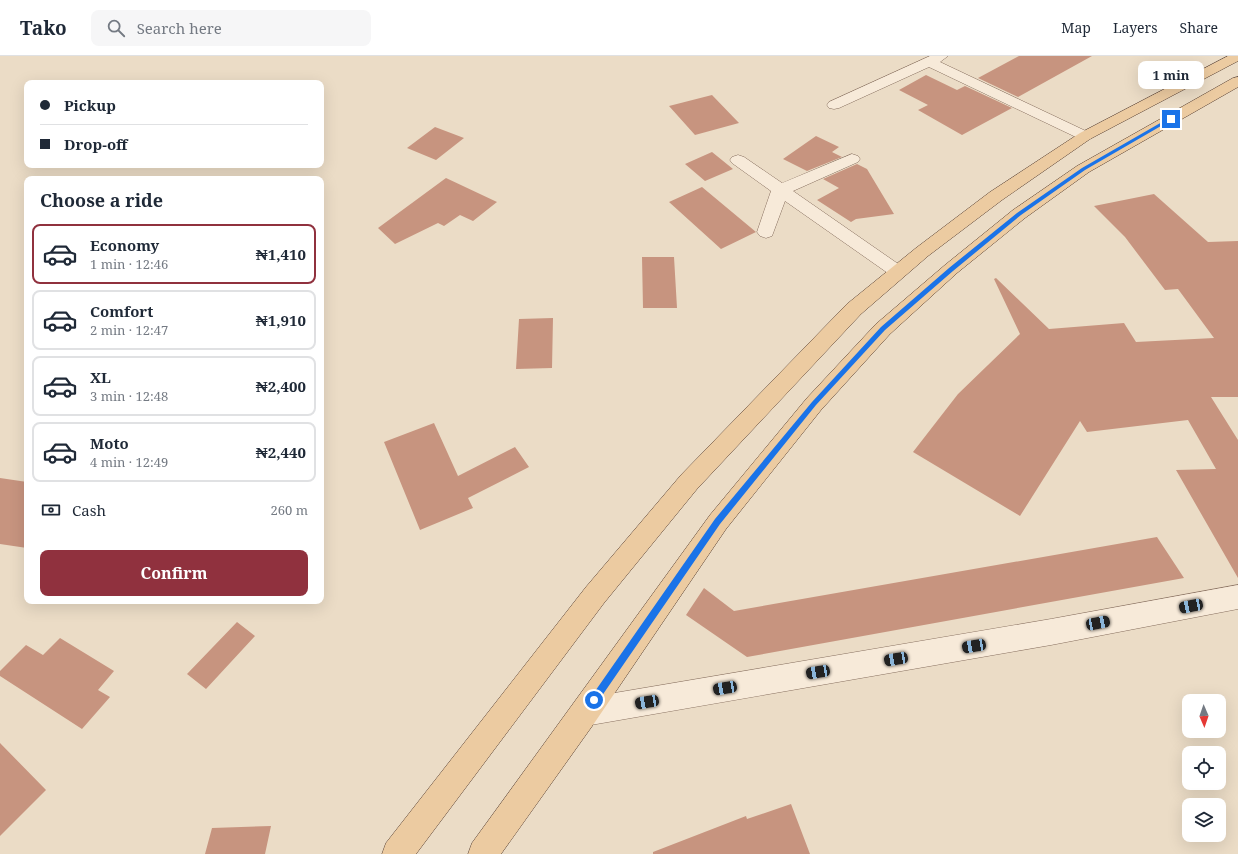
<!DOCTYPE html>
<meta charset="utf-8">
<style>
body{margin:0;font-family:"Noto Serif",serif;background:#f6f6f7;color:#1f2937;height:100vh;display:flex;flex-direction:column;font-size:15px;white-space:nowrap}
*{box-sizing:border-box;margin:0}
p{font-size:13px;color:#747a83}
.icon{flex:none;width:22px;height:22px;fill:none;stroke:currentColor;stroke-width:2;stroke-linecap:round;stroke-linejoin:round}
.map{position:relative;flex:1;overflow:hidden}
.sheet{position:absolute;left:24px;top:120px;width:300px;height:428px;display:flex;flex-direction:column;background:#fff;border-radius:8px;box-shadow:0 4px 16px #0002}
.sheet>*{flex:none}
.top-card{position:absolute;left:24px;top:24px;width:300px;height:88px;border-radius:8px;box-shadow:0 4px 16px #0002;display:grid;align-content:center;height:88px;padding:0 16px;background:#fff}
.needle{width:26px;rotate:178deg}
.tools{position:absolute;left:1182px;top:638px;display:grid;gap:8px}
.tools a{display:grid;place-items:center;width:44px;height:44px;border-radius:8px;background:#fff;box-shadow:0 4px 16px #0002;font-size:20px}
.end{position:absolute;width:18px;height:18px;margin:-9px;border:5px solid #1a73e8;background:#fff;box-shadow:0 0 0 2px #fff}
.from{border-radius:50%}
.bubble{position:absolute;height:28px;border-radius:8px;background:#fff;box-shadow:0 4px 16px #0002;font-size:13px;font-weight:700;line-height:28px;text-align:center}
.car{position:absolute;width:12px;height:24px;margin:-12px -6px;border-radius:5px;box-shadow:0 0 3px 1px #0007;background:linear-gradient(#222 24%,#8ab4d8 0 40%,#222 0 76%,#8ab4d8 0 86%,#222 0)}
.top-card b{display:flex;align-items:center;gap:14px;height:38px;font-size:15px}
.top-card b+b{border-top:1px solid #e0e1e3}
.top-card i{width:10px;height:10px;background:#1f2937}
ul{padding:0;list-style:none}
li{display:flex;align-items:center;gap:12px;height:60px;margin:0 8px 6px;padding:0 8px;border:2px solid #e0e1e3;border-radius:8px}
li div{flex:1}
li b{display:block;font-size:15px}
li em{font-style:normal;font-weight:700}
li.on{border-color:#90313e}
li>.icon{width:36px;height:36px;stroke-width:1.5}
h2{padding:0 16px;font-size:18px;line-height:48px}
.pay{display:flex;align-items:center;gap:10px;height:44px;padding:0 16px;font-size:15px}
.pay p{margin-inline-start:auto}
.action{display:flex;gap:8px;margin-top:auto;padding:8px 16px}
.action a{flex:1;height:46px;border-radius:8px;background:#90313e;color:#fff;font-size:16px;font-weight:700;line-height:46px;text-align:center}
header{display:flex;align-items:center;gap:24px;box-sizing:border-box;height:56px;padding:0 20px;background:#fff;border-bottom:1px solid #e0e1e3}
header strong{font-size:19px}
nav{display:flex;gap:22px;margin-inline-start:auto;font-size:14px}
.search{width:280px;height:36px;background:#f6f6f7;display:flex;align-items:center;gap:10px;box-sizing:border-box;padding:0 14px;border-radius:8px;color:#747a83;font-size:15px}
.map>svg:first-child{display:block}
</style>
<header>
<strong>Tako</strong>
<div class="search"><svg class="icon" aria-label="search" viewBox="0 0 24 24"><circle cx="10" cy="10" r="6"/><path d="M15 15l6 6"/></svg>Search here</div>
<nav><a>Map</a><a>Layers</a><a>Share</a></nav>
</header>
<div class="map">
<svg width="1238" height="798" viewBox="0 0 1238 798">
<rect width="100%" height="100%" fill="#ebdcc6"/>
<path fill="#c7947f" d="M1019 0H1092L1018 41 978 22Z
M926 19 957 34 965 30 1012 52 962 79 918 54 928 49 899 34Z
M712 39 739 67 695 79 669 50Z
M435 71 464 82 436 104 407 92Z
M816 80 839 91 832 96 842 101 807 115 783 103Z
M712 96 733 113 705 125 685 108Z
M857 108 867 113 894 158 856 163 851 166 817 144 839 132 823 123Z
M446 122 497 146 473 165 460 159 444 170 438 167 395 188 378 172Z
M702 131 756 176 721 193 669 146Z
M1154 138 1208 186 1238 185V341H1211L1238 384V522L1176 414 1216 413 1188 364 1087 376 1080 365 1020 460 913 396 958 338 1020 278 994 223 996 222 1049 273 1124 267 1136 286 1214 282 1178 233 1165 234 1125 181 1094 150Z
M642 201H674L677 252H643Z
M553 262 552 312 516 313 519 263Z
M434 367 458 420 515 391 529 411 468 442 473 452 420 474 384 386Z
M0 422 27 426V492L0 488Z
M1157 481 1184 522 747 601 686 559 704 532 734 555Z
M237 566 255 580 206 633 187 618Z
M60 582 114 615 98 634 110 641 82 673 0 620V615L26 589 43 599Z
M0 687 46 734 0 780Z
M791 748 810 798H653V796L746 760 747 763Z
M271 770 265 798H205L212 772Z"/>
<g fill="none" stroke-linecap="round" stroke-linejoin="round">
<g stroke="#856d5d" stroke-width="1">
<path id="minor" d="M930 0H948L940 6 1090 77 1093 80 1090 83 1085 85 1080 83 929 11 839 52 834 53 829 52 827 49 829 46Z
M852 98 858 100 860 103 858 106 793 135 904 212 907 216 904 220 898 222 892 220 785 145 772 180 766 182 760 180 757 176 771 135 732 107 730 104 732 101 738 99 744 101 782 127Z
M1238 529V553L1051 589 585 670 575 666 571 656 575 646 585 642 1051 563Z"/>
</g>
<g stroke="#543d31" stroke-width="1">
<path id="major" d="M1228 0H1238V5L1090 83 1002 144 928 200 861 258 697 433 604 547 416 798H382L386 787 586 531 681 419 847 248 916 192 990 136 1080 77Z
M1238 21V31L1089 116 1025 162 957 217 890 278 821 354 726 473 595 666 501 798H468L472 787 710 459 807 342 876 268 945 209 1013 154 1077 110 1233 22Z"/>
</g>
<use href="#minor" fill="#f7ead9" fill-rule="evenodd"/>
<use href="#major" fill="#eccba1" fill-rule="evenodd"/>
</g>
<path fill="#1a73e8" d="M1169 62 1173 63 1085 114 1021 159 953 215 885 274 816 349 720 468 597 647H591V641L715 463 812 346 881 271 949 212 1017 157 1082 112Z"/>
</svg>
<div class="tools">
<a><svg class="needle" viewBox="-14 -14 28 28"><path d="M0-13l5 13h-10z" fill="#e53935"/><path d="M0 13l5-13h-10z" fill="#747a83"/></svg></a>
<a><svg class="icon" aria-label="locate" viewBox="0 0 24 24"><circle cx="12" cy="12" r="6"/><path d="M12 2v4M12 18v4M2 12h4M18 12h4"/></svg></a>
<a><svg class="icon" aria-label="layers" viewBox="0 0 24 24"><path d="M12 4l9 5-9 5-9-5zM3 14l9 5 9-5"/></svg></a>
</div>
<i class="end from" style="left:594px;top:644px"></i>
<i class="end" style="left:1171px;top:63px"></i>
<div class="bubble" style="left:1138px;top:5px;width:66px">1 min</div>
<i class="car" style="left:1191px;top:550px;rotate:259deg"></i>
<i class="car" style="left:1098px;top:567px;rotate:79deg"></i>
<i class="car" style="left:974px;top:590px;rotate:260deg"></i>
<i class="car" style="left:896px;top:603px;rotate:260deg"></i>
<i class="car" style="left:818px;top:616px;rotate:260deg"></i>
<i class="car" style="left:725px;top:632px;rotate:260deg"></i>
<i class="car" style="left:647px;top:646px;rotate:260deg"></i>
<div class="top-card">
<b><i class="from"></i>Pickup</b>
<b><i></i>Drop-off</b>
</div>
<section class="sheet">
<h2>Choose a ride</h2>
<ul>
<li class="on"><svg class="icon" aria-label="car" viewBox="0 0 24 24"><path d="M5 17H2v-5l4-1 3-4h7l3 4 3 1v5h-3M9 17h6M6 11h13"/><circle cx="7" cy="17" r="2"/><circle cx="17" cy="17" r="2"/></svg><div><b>Economy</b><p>1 min · 12:46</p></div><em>₦1,410</em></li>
<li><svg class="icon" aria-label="car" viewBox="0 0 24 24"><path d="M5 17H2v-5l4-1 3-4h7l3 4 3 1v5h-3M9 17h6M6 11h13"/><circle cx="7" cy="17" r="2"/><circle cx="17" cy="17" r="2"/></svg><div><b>Comfort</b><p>2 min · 12:47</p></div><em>₦1,910</em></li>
<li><svg class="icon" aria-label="car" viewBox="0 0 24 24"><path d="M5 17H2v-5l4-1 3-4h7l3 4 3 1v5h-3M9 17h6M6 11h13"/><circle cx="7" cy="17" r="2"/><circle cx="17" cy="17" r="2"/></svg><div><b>XL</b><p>3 min · 12:48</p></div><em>₦2,400</em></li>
<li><svg class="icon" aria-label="car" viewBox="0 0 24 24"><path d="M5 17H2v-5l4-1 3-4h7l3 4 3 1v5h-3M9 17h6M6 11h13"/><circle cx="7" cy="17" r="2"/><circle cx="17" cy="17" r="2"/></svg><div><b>Moto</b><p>4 min · 12:49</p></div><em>₦2,440</em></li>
</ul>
<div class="pay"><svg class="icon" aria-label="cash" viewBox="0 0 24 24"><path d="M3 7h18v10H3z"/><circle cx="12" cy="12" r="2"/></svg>Cash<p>260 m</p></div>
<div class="action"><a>Confirm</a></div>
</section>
</div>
